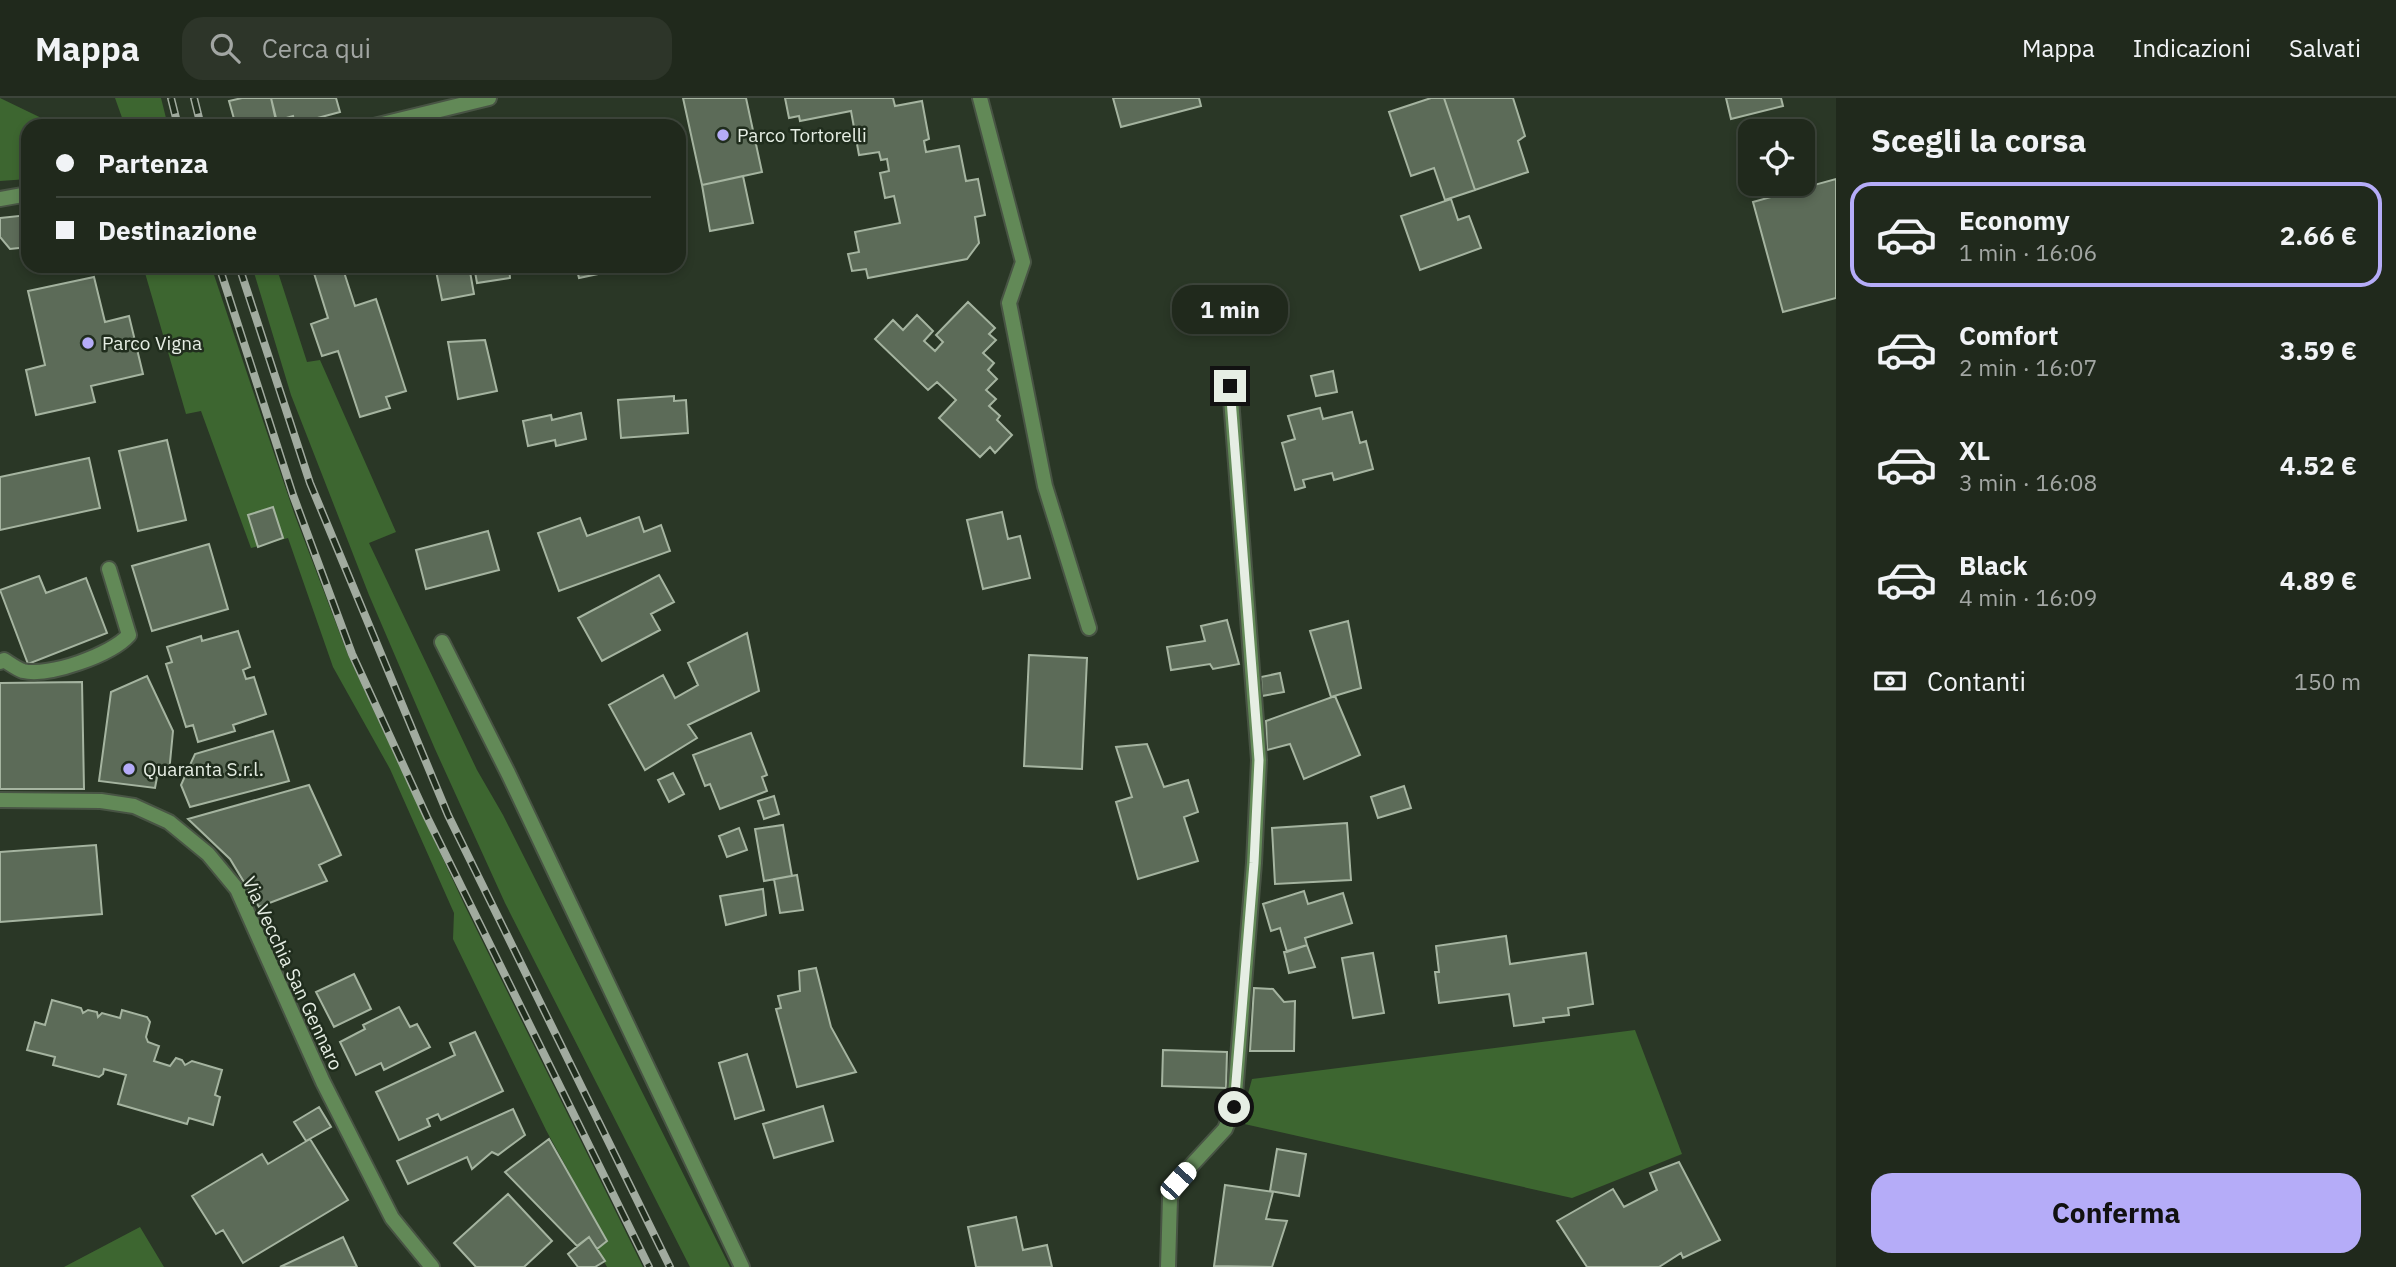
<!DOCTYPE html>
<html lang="it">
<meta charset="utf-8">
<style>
body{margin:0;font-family:"IBM Plex Sans",sans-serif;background:#2d3529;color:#f1f3f6;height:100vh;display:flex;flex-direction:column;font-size:26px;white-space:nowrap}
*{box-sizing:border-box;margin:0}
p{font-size:23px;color:#a2a6a3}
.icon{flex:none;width:38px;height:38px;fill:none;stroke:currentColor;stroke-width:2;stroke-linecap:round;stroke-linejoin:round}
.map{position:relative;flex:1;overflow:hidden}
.panel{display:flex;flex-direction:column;background:#20291c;width:560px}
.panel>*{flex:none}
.hud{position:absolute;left:21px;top:21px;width:665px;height:154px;border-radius:21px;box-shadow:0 4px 10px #0003,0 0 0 2px #3d453b;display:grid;align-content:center;height:154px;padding:0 35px;background:#20291c}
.controls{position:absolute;left:1738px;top:21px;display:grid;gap:14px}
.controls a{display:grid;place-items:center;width:77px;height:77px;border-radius:14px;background:#20291c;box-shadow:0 4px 10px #0003,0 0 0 2px #3d453b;font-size:35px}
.end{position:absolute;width:32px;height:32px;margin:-16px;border:9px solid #e6eee4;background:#111;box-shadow:0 0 0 4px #111}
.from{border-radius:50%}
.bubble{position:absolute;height:49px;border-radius:21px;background:#20291c;box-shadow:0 4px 10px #0003,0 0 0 2px #3d453b;font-size:23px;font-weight:700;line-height:49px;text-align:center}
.car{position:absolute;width:21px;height:42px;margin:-21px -10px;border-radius:9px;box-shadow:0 0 5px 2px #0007;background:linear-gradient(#fff 24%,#345 0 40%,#fff 0 76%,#345 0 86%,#fff 0)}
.hud b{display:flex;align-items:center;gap:24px;height:66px;font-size:26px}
.hud b+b{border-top:2px solid #3d453b}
.hud i{width:18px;height:18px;background:#f1f3f6}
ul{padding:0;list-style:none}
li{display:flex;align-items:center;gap:21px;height:105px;margin:0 14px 10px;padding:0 21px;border:4px solid transparent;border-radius:21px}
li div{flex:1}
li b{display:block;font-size:26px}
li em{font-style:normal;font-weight:700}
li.selected{border-color:#b5acf8}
li>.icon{width:63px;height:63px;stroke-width:1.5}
h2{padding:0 35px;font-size:32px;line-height:84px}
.pay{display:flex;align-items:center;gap:18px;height:77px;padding:0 35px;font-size:26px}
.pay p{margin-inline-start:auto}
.button{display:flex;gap:14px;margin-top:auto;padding:14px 35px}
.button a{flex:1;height:80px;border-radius:21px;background:#b5acf8;color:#111;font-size:28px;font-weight:700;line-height:80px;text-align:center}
header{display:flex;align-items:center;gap:42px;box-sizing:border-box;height:98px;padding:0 35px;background:#20291c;border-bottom:2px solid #3d453b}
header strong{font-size:33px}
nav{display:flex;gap:38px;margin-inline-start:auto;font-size:24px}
.search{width:490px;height:63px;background:#2d3529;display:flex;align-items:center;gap:18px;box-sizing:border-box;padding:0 24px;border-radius:21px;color:#a2a6a3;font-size:26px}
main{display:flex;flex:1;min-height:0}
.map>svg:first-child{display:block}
</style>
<header>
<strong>Mappa</strong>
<div class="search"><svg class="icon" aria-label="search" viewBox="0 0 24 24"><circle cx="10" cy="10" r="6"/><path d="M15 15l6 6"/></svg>Cerca qui</div>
<nav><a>Mappa</a><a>Indicazioni</a><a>Salvati</a></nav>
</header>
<main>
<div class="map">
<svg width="1836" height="1169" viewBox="0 0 1836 1169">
<rect width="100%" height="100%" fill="#2a3726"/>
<path fill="#3d6630" d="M0 0 58 28H28V81L0 83Z
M115 0H161L168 28H125Z
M143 168H211L294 415 348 557 465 808 643 1169H607L597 1151 606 1142 546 1032 453 841 454 815 390 671 333 569 288 440 251 450 201 313 186 316Z
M252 168H276L307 264 320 262 396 434 369 445 477 672 503 717 730 1169H690L505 805 435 651 369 497 291 297Z
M1635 932 1682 1056 1572 1100 1240 1025 1252 981Z
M140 1129 164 1169H64Z"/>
<path fill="#5c6b58" stroke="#a5b4a0" stroke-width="2" d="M242 0H271L278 28H236L229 3Z
M271 0H336L340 14 295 26 293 18 276 23Z
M683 0H746L762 74 702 87Z
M785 0H893L895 8 922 3 929 41 924 43 926 54 959 48 966 83 978 81 985 117 975 119 979 145 967 161 868 180 866 171 852 173 848 156 859 154 855 134 900 125 894 98 885 100 880 75 889 73 887 61 881 62 879 54 859 57 851 13 800 23 799 18 789 20Z
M1113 0H1199L1201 8 1121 29Z
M1431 0H1444L1475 92 1445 102 1434 70 1411 78 1389 14Z
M1444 0H1513L1525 38 1518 43 1528 74 1475 92Z
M1726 0H1781L1783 8 1731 21Z
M743 78 753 125 710 133 702 87Z
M1836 81V200L1783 214 1753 104Z
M1451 101 1458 122 1469 118 1481 150 1420 172 1401 118Z
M28 117V149L10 151 0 139V120Z
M325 168H342L355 208 376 201 406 293 386 299 390 310 360 319 338 253 322 258 311 226 328 220 313 172Z
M422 168H469L474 196 442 202 435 168 423 170Z
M474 168H509L510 180 477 185Z
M576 168H636L579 180Z
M94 179 105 224 129 218 143 276 91 288 95 304 36 317 26 272 45 267 28 193Z
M1261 194 1265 231 1233 235 1228 198Z
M968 204 995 230 989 236 996 242 983 255 994 265 988 272 997 281 986 292 996 301 989 308 1000 318 997 322 1012 337 995 355 990 349 980 359 939 320 956 302 937 284 928 292 875 241 893 222 903 232 917 217 933 233 924 243 935 253 943 244 936 237Z
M485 242 497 293 458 301 448 244Z
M1333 273 1337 294 1316 298 1311 278Z
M674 298V303L686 302 688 335 621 340 618 302Z
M1320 310 1323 321 1352 314 1360 345 1366 343 1373 371 1334 382 1332 375 1303 382 1305 389 1295 392 1282 345 1295 341 1288 318Z
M581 315 586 341 556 348 555 342 528 348 523 323 551 317 552 322Z
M167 342 186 422 138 433 119 353Z
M89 360 100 410 0 432V379Z
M273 409 283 440 258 449 248 417Z
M1002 414 1008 441 1020 438 1030 480 983 491 967 422Z
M639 419 644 434 661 427 670 453 559 493 538 435 580 420 587 438Z
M488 433 499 472 426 491 416 452Z
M209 446 228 511 152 533 132 468Z
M659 477 674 504 651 516 660 532 602 563 578 520Z
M39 478 46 495 86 480 107 535 28 566 0 492Z
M1227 522 1239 566 1213 571 1210 566 1171 572 1167 549 1205 543 1201 528Z
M1348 523 1361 590 1331 599 1310 533Z
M238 533 250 569 243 572 246 581 254 579 266 616 233 627 235 633 198 644 193 627 186 629 166 566 172 564 167 549 201 538 202 543Z
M747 535 759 593 688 627 697 640 645 672 609 607 663 577 675 600 698 587 688 565Z
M1029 557 1087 560 1082 671 1024 668Z
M1280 575 1284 594 1262 598 1261 579Z
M147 578 173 633 169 675 158 674 155 690 99 683 111 594Z
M82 584 84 691H0V585Z
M1335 598 1360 657 1304 681 1290 646 1267 652 1266 623Z
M273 633 289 683 190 709 181 687 195 656Z
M751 635 767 677 762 679 767 693 720 711 710 686 705 688 693 657Z
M1147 646 1164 689 1188 682 1198 714 1184 719 1198 763 1138 781 1116 704 1132 699 1116 649Z
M673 675 684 696 669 704 658 682Z
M309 687 341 757 319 767 327 783 259 809 230 761 188 721Z
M1404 688 1411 710 1378 720 1371 699Z
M774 698 779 716 764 721 758 703Z
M1347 725 1351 782 1275 786 1272 730Z
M783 727 792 778 764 783 755 731Z
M739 730 747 752 727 759 719 738Z
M96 747 102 816 0 824V754Z
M797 777 803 812 780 815 774 781Z
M763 791 766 817 726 827 720 798Z
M1304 793 1308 806 1343 795 1352 825 1305 840 1307 847 1287 854 1280 830 1271 833 1263 806Z
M1506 838 1510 866 1586 855 1593 906 1568 910 1569 917 1543 920 1544 924 1514 928 1509 896 1439 905 1435 874H1439L1436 848Z
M1307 847 1315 869 1289 875 1284 854Z
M1373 855 1384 915 1353 920 1342 860Z
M816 870 831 929 856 974 797 989 776 911 781 910 778 898 800 893 799 873Z
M354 876 371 911 334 929 316 894Z
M1254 890 1273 891 1284 904 1295 903 1294 953H1250Z
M52 902 81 910 83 915 88 912 97 914 98 919 102 915 120 920 122 912 147 919 150 924 146 939 148 944 159 948 154 963 170 968 176 960 182 962 185 967 192 963 222 972 215 997 220 999 213 1027 189 1020 187 1026 118 1006 126 977 104 971 103 976 99 979 53 967 55 959 27 952 35 924 45 927Z
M399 909 410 929 417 926 430 949 384 972 381 965 356 977 340 944 365 931 363 927Z
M475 934 503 993 441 1022 438 1016 427 1021 430 1028 399 1042 376 994 455 957 450 945Z
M1163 952 1227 954 1226 990 1162 988Z
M747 956 764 1012 735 1021 719 965Z
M823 1008 833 1043 774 1060 763 1026Z
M319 1009 331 1029 306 1043 294 1024Z
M513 1011 525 1037 498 1057 492 1054 472 1071 467 1059 408 1086 397 1063Z
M310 1041 348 1102 243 1165 223 1132 216 1136 192 1098 262 1056 268 1066Z
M549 1041 607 1143 597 1151 589 1139 577 1148 505 1074Z
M1277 1051 1306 1056 1299 1098 1270 1093Z
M1679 1064 1720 1142 1683 1160 1681 1155 1659 1169H1587L1557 1123 1613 1091 1624 1109 1657 1092 1650 1075Z
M1225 1087 1273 1094 1266 1121 1287 1123 1272 1169 1214 1168Z
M508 1096 552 1143 524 1169H476L454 1145Z
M1016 1119 1023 1152 1047 1147 1052 1169H976L968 1129Z
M343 1139 357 1169H280Z
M589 1139 605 1163 595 1169H578L568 1156Z"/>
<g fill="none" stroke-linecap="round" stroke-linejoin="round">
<g stroke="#485444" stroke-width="18">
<path id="service" d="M980 0 1023 164 1009 205 1045 388 1089 530
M0 564 4 562C9 565 17 571 23 573 49 579 111 557 129 537L109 471"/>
</g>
<g stroke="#485444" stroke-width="18">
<path id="minor" d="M374 28 489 0
M0 101 28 96
M442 544 508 675 742 1169
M0 702 101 703 134 708 169 724 208 756 237 791 323 984 392 1120 432 1169
M1168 1169 1170 1100 1177 1083 1225 1031 1234 1009 1254 765 1259 662 1230 288"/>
</g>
<use href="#service" stroke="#628957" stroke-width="14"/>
<use href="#minor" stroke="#628957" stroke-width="14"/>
<g stroke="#a1ab9f" stroke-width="8">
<path id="rail" d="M171 0 178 28
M194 0 201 28
M219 168 293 397 352 556 427 719 649 1169
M239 168 310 385 448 717 670 1169"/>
</g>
<use href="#rail" stroke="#202d1d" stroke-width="5" stroke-dasharray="16" stroke-linecap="butt"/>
</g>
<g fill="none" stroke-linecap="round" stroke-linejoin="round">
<path stroke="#e6eee4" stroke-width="9" d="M1230 288 1259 662 1254 765 1234 1009"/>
</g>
<g fill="#b5acf8" stroke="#202d1d" stroke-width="2.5">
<circle cx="723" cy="37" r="7"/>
<circle cx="88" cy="245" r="7"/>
<circle cx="129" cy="671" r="7"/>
</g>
<g text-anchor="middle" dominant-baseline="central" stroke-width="5" stroke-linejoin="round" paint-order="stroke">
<g font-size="19" fill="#e6eee4" stroke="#202d1d" text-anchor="start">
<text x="737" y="37">Parco Tortorelli</text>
<text x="102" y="245">Parco Vigna</text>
<text x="143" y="671">Quaranta S.r.l.</text>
</g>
<g font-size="19" fill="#e6eee4" stroke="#202d1d">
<text transform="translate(293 875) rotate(65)">Via Vecchia San Gennaro</text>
</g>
</g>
</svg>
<div class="controls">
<a><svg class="icon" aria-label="locate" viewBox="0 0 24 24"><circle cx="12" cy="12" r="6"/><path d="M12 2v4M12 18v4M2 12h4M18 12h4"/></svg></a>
</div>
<i class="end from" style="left:1234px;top:1009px"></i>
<i class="end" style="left:1230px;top:288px"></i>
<div class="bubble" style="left:1172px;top:187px;width:116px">1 min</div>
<i class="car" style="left:1178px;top:1083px;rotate:42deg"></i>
<div class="hud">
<b><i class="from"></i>Partenza</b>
<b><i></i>Destinazione</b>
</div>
</div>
<section class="panel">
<h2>Scegli la corsa</h2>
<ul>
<li class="selected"><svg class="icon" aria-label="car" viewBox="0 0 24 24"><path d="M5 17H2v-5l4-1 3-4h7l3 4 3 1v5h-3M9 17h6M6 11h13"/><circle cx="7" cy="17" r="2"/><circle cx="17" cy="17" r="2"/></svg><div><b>Economy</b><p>1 min · 16:06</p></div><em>2.66 €</em></li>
<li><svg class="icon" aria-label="car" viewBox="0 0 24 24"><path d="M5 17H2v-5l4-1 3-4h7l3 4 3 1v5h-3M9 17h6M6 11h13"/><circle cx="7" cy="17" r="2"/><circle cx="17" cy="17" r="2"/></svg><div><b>Comfort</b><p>2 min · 16:07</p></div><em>3.59 €</em></li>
<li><svg class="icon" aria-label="car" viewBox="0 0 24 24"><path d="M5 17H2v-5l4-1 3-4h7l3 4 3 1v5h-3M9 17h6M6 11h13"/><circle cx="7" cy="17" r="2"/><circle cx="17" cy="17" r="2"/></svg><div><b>XL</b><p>3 min · 16:08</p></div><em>4.52 €</em></li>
<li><svg class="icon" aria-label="car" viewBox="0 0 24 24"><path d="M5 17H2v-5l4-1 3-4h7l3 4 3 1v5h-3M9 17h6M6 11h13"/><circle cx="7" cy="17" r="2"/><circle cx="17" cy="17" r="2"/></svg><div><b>Black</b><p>4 min · 16:09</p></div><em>4.89 €</em></li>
</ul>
<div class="pay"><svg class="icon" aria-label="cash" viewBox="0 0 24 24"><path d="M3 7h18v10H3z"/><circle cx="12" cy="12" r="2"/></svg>Contanti<p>150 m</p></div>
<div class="button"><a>Conferma</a></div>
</section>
</main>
